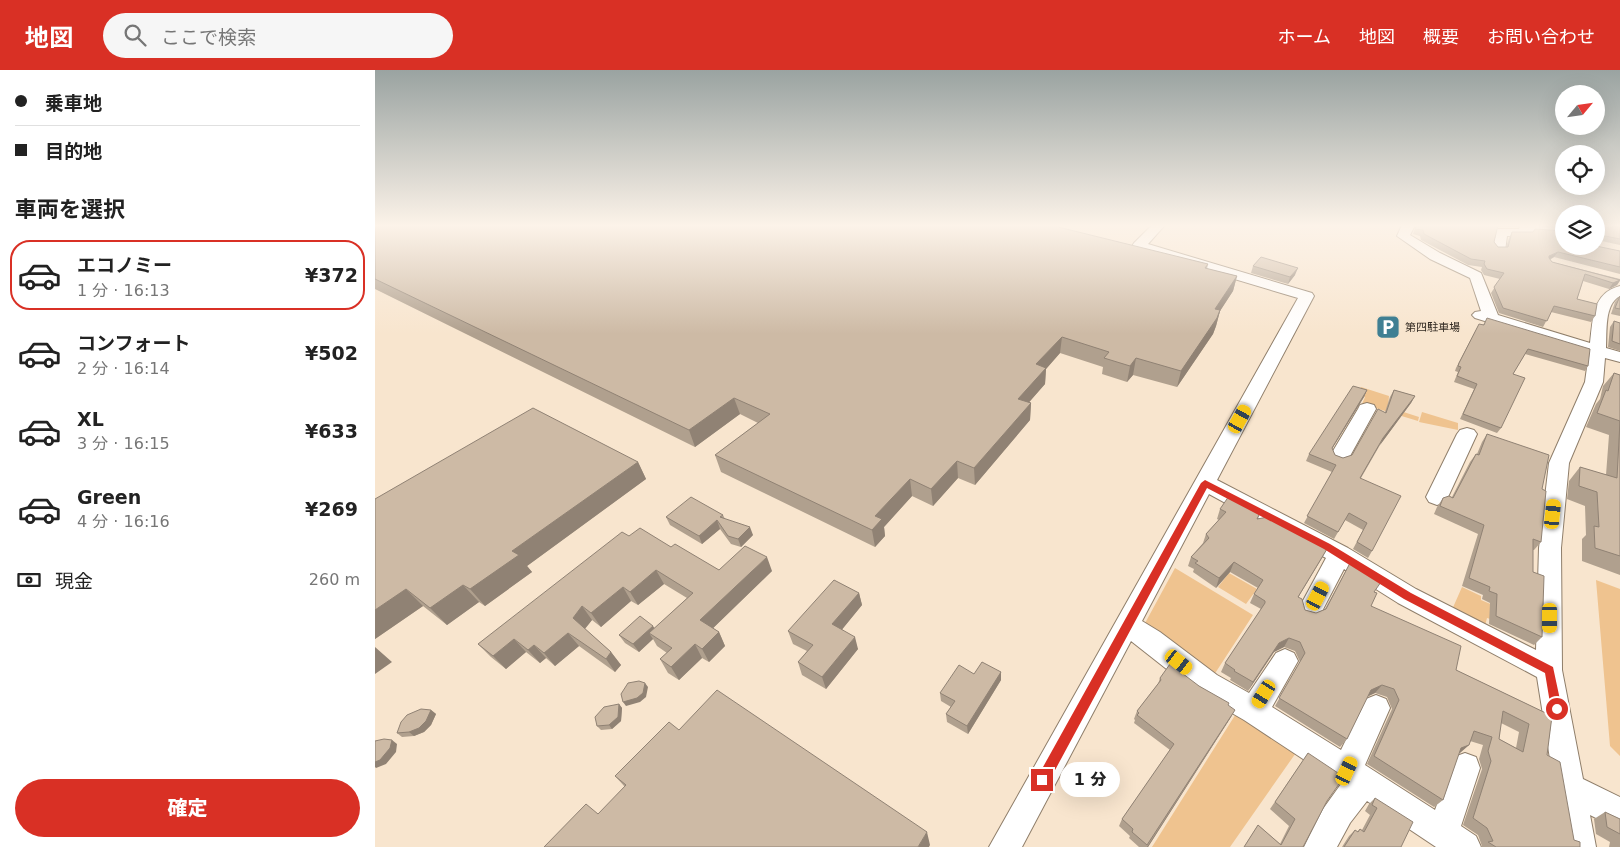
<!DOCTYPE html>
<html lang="ja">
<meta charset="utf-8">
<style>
body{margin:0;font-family:"DejaVu Sans","Noto Sans JP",sans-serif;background:#f6f6f6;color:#222;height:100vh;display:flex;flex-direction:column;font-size:19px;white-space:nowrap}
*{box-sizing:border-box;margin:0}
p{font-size:16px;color:#767676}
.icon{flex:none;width:28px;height:28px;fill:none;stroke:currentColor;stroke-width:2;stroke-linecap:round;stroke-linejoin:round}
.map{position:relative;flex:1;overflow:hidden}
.side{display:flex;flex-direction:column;background:#fff;width:375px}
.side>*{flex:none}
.hud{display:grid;align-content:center;height:110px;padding:0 15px;background:#fff}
.needle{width:32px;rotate:61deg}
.buttons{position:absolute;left:1180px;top:15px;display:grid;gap:10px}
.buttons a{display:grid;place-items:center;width:50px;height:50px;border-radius:50%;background:#fff;box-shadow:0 5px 20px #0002;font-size:25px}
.end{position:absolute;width:22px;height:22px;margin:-11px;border:6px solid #d93025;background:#fff;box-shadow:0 0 0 2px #fff}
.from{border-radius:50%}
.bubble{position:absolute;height:35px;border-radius:18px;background:#fff;box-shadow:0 5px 20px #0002;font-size:16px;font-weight:800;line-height:35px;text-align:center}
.car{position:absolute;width:15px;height:30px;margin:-15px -8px;border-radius:6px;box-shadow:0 0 4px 1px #0007;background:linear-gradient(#f5c518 24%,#345 0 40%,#f5c518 0 76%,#345 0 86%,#f5c518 0)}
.hud b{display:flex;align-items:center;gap:18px;height:48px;font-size:19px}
.hud b+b{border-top:1px solid #e0e0e0}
.hud i{width:12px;height:12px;background:#222}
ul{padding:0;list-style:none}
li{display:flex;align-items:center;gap:15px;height:70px;margin:0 10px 8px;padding:0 5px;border:2px solid transparent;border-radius:20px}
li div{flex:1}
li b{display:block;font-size:19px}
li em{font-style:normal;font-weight:800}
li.current{border-color:#d93025}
li>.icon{width:45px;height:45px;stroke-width:1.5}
h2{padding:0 15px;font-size:22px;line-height:60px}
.pay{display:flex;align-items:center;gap:12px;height:55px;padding:0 15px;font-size:19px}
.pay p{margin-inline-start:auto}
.button{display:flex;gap:10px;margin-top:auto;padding:10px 15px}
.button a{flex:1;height:58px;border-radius:30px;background:#d93025;color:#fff;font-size:20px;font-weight:800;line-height:58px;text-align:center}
header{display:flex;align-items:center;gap:30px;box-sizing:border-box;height:70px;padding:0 25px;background:#d93025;color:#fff}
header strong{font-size:24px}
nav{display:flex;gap:28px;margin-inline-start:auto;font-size:18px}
.search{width:350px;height:45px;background:#f6f6f6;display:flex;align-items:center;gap:12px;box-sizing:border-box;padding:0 18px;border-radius:28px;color:#767676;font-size:19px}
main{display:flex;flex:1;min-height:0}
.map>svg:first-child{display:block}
</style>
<header>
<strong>地図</strong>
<div class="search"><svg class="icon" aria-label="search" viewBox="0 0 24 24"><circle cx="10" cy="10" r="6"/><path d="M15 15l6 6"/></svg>ここで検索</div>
<nav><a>ホーム</a><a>地図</a><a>概要</a><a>お問い合わせ</a></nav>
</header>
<main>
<section class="side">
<div class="hud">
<b><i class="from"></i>乗車地</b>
<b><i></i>目的地</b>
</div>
<h2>車両を選択</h2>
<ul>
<li class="current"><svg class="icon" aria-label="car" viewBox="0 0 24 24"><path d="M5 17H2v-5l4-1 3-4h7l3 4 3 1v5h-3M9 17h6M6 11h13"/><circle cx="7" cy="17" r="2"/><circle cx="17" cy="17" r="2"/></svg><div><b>エコノミー</b><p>1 分 · 16:13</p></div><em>¥372</em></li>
<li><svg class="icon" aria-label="car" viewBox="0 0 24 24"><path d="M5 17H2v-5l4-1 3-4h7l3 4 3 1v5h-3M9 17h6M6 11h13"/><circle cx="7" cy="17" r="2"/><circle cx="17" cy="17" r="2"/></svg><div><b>コンフォート</b><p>2 分 · 16:14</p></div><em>¥502</em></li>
<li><svg class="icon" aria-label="car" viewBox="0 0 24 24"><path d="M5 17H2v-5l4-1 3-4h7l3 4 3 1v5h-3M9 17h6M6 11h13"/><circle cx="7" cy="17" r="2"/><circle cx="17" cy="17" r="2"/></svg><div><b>XL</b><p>3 分 · 16:15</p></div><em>¥633</em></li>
<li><svg class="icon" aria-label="car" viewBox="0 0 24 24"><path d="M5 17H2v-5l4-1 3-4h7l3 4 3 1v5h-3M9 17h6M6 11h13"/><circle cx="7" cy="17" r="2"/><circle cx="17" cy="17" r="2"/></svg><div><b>Green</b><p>4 分 · 16:16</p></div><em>¥269</em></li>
</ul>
<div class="pay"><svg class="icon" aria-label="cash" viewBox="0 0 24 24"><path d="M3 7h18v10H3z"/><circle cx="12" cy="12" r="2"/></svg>現金<p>260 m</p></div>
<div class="button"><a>確定</a></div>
</section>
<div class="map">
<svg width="1245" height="777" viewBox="0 0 1245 777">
<rect width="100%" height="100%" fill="#f8e5ce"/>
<path fill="#efc38f" d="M986 317 1014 326 1013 337 1044 347 1043 351 987 334 990 327 982 324Z
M1047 342 1083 353V360L1044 352Z
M800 498 878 545 837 608 769 555Z
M854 503 882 519 871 534 843 517Z
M1221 510 1245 519V686L1235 676Z
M1087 517 1106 526V530L1125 538V552L1112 548 1109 560 1076 542Z
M864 639 925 677 855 777H777Z"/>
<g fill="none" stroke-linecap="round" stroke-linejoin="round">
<g stroke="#8f7e6a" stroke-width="2">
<path id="street" d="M777 155H790L773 174 937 223 939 226 842 410 973 478 1041 519 1161 580 1164 478 1174 393 1210 312 1214 283 1100 248 1097 245 1100 242 1106 241 1095 208 1055 189 1022 166 1027 155H1040L1035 165 1065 183 1106 203 1123 245 1215 273C1218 249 1217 223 1245 216V226C1229 234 1232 262 1231 278L1245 282V292L1230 288 1228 312 1194 393 1186 478 1187 600 1208 709 1245 727V760L1215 745 1221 777H1189L1162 607 1023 533 969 499 944 547 935 550 926 547 923 540 951 488 834 424 767 551 785 562 842 605 874 623 901 583 910 579 919 583 923 591 897 637 966 680 991 629 1001 625 1011 629 1015 638 990 695 1060 740 1079 687 1090 683 1101 687 1105 698 1086 756 1101 766 1106 777H1061L992 731 975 753 962 777H929L948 739 966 714 869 650 822 623 756 571 647 777H614L923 228 759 179 757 176 759 173Z
M1145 155 1189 157V165L1156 162 1155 166H1132L1130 181H1120L1118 178 1121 159H1144Z
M992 333 999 335 1001 339 975 386 972 391 965 393 958 391 955 386 983 339 985 335Z
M1092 358 1099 360 1102 364 1073 427 1070 432 1062 435 1054 432 1051 427 1082 364 1085 360Z"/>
</g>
<use href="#street" fill="#fff" fill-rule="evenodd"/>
</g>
<path fill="#b0a08e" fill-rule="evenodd" d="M0 155 833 194 832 199 862 206 858 221 845 241 841 256 838 264 802 317 758 305 752 312 727 304 728 297 685 283 671 299 670 314 654 332 656 333 655 350 600 415 583 408 558 436 537 426 509 457 510 466 500 477 346 402 340 385 383 353 365 344 320 377 0 219Z
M1041 155H1144L1143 157H1123L1119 172 1123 177H1131L1134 168 1137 162 1189 176 1245 181V204L1179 187 1175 190 1177 192 1245 209V211L1242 215 1234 219 1208 211 1202 229 1220 246 1216 252 1176 242 1168 257 1124 243 1116 223 1125 209 1109 205 1106 200 1107 197 1093 195 1046 170 1045 166 1038 164Z
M1221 155H1245V175L1222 170 1221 171Z
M878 196 920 205 913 214 876 203Z
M1245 226V246L1236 244 1240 232Z
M1112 248 1213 296 1210 301 1150 284 1138 304 1126 358 1122 363 1085 349 1099 319 1079 312 1083 302 1080 301 1081 298 1104 254 1108 255Z
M1239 251 1245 253V281L1233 277 1235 257Z
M1239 303 1245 305V505L1207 491V469L1211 465 1210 436 1192 429 1194 411 1205 397 1231 405 1234 365 1211 357 1221 334 1225 329 1228 316Z
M992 320 989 327 957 379 960 385 968 388 977 385 1010 342 1015 327 1019 320 1040 326 1036 333 1005 375 986 408 997 481 993 488 978 479 988 460 970 450 959 469 929 453 957 402 931 391 934 384Z
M1112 364 1167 419 1166 472 1159 480H1158V502L1167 567 1159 575 1114 554 1115 533 1107 529 1108 525 1087 516 1103 464 1059 444 1062 437 1068 428 1077 427 1095 392 1101 384H1102L1107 372Z
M263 392 271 409 152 496 157 502 110 536 104 532 72 555 48 536 0 569V429Z
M845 439 885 443 883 448 952 479 923 527 930 540 941 543 950 539 975 493 999 522 996 536 1081 600 1177 646 1172 685 1199 770 1205 777H1105L1107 776 1103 765 1088 755 1107 699 1104 689 1108 675 1095 671 1094 675 1084 683 1068 730 1059 737 992 694 1017 639 1012 627 1000 623 992 627 972 669 965 677 900 636 925 592 920 581 909 577 899 582 873 621 855 610 856 608 846 602 850 593 886 539 875 533 879 524 883 518 855 502 841 518 818 502 819 499 813 496 816 487 828 473 831 464 844 450 842 449ZM1126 653 1144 662 1141 678 1124 669Z
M348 445 350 449 378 465 366 477 356 474 345 459 327 474 295 455 291 447Z
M254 466 296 477 344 500 397 501 338 558 344 562 350 576 334 592 327 588 304 610 293 603 285 589 292 583 282 576 278 569 264 582 250 573 244 565 280 558 312 528 289 514 263 535 256 531 226 557 217 550 210 559 236 582 246 595 240 602 204 576 180 596 171 588 165 593 151 582 131 599 116 587 103 574Z
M484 523 487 535 467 559 483 579 451 619 427 605 423 592 432 581 418 574 413 561Z
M626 602V610L593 664 572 652 571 644 576 637 566 631 565 623 599 604Z
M785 608 824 616 853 635 856 647 773 777H764L754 768 755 766 744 756 747 749 795 680 759 653 760 650 759 649 762 641 783 614Z
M244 634 247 638 246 651 237 659 226 660 222 656Z
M56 640 61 644 56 655 49 662 39 666 27 667 22 663Z
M304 660 555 775 250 717 240 706Z
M933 683 952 731 928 777H869L883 755 905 774 914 756 895 739Z
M1000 728 1026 777H967L974 766 980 760 982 762 985 759 987 760 995 745 990 741 994 734Z
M1230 742 1245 749V777H1234L1235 772 1221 764 1219 749Z"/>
<path fill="#908274" d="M1183 182 1179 187 1171 191 1174 186Z
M923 198 920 205 913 214 915 207Z
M862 206 858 221 845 241 841 256 838 264 802 317 806 301 840 239Z
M1245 210 1242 215 1234 219 1238 213Z
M687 267 685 283 671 299 670 314 643 345V329L661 294Z
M761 288 758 305 752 312 755 296Z
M992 320 989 327 953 385 957 378Z
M1040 326 1036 333 1005 375 1008 368Z
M359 328 365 344 320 377 314 360Z
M656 333 655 350 600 415 599 398Z
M582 391 583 408 558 436 556 419Z
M263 392 271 409 152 496 157 502 110 536 95 519 137 481Z
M535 409 537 426 509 457 510 466 500 477 497 460 500 446Z
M342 450 345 459 327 474 324 466Z
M375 457 378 465 366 477 363 469Z
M952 479 947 488 918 536 923 527Z
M392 487 397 501 332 564 325 550Z
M859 492 855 502 841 518 844 508Z
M281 500 289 514 263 535 255 522Z
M88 515 104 532 72 555 55 538Z
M248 517 256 531 226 557 216 543Z
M31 519 48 536 0 569V540Z
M484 523 487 535 461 567 457 554Z
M207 536 217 550 208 561 198 548Z
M278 556 284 564 274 563 278 569 264 582 258 574Z
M344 562 350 576 334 592 327 579Z
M193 563 204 576 180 596 169 583Z
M480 567 483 579 451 619 447 607Z
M914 568 909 577 899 582 873 621 878 612 904 573Z
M139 569 151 582 131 599 118 586Z
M320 574 327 588 304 610 296 597Z
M159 575 171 588 165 593 153 580Z
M0 577 17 592 0 604Z
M236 582 246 595 240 602 231 589Z
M626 602V610L593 664 592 656Z
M270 613 273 617 271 627 265 632 251 636 248 632Z
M1007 615 1000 623 989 628 996 620Z
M244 634 247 638 246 651 237 659 234 655Z
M56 640 61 644 56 655 49 662 39 666 34 662Z
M860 640 856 647 773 777H772Z
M17 670 22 674 21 682 11 694 1 698 0 697V692Z
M1094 675 1085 683 1077 686 1086 678Z
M552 762 555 775 554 777H543Z"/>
<path fill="#cdbaa5" stroke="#908274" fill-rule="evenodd" d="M0 155H675L833 194 830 198 862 206 840 239 845 240 842 248 806 301 761 288 755 296 729 288 734 282 687 267 661 294 671 298 643 329 656 333 599 398 582 391 556 419 535 409 500 446 507 449 497 460 340 385 395 344 359 328 314 360 0 209Z
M1041 155H1123L1119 172 1123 177H1133L1137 162H1158L1160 159 1189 161V176H1221L1245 181V197L1183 182 1174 186V188L1177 192 1245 210 1238 213 1210 204 1202 229 1222 234 1220 246 1179 236 1172 251 1128 238 1119 217 1129 203 1112 199 1109 194 1110 191 1096 189 1049 164 1048 160 1040 159Z
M1221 155H1245V169L1225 165 1223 169H1221Z
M886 187 923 198 915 207 878 196Z
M1245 226V239L1240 238Z
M1112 248 1215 279 1213 296 1153 279 1138 304 1150 308 1126 358 1088 344 1102 314 1082 306 1086 297 1083 296 1084 293 1104 254 1109 255Z
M1239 251 1245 253V274L1237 271Z
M1239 303 1245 305V486L1220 478 1219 456 1224 457 1222 422 1204 416 1205 397 1242 408 1245 351 1222 343 1231 320 1233 321Z
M978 316 992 320 957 378 960 385 968 388 977 385 1003 339 1011 343 1019 320 1040 326 1008 368 985 408 1026 426 997 481 982 472 992 453 974 443 963 462 932 446 961 395 934 384Z
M158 338 263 392 137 481 144 485 95 519 88 515 55 538 31 519 0 540V429Z
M1112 364 1174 385 1167 419 1171 421 1166 472 1158 469V502L1169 506 1167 567 1121 546 1122 524 1114 521 1115 517 1094 508 1109 455 1065 436 1068 428 1074 426 1078 428 1101 384 1104 385Z
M854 426 885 443 882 449 893 447 952 479 923 527 927 529 930 540 941 543 951 539 975 493 1006 512 999 522 1002 523 996 536 1086 576 1081 600 1177 646 1172 685 1185 692 1199 770 1205 772V777H1121L1113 772 1118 771 1112 758 1098 748 1116 691 1113 681 1117 667 1099 661 1094 675 1086 678 1068 730 999 686 1024 630 1019 619 1007 615 996 620 972 669 904 628 930 583 925 572 914 568 904 573 878 612 859 601 860 600 850 593 890 533V531L879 524 888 510 859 492 844 508 820 493 823 491 816 487 834 468 831 464 851 442 845 439ZM1128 641 1154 654 1148 682 1124 669Z
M316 427 348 445 345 447 375 457 363 469 353 466 342 450 324 466 291 447Z
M265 458 296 477 300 474 344 500 370 476 392 487 325 550 344 562 327 579 320 574 296 597 285 589 297 578 274 563 318 523 281 500 255 522 248 517 216 543 207 536 198 548 236 582 231 589 193 563 169 583 159 575 153 580 139 569 118 586 103 574 247 462 254 466Z
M459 510 484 523 457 554 480 567 447 607 423 592 438 575 413 561Z
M265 546 278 556 258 574 244 565Z
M607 592 626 602 592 656 571 644 580 631 565 623 584 595 599 604Z
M795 594 824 616 854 633 853 635 860 640 772 775 757 762 758 759 747 749 799 674 762 645 764 643 762 641 786 610 785 608Z
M264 611 270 613 268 623 262 628 248 632 246 624 253 613Z
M342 620 552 762 543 777H169L211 734 223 744 251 715 240 706 294 652 304 660Z
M244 634 243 647 234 655 222 656 220 647 229 637Z
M46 639 56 640 51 651 44 658 34 662 22 663 26 652 32 645Z
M9 669 17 670 15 678 5 690 0 692V671Z
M933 683 969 707 952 731 928 777H869L883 755 906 775 920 749 900 732Z
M1000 728 1038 752 1026 777H969L980 760 983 762 985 759 989 762 1002 738 997 735Z
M1230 742 1245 749V764L1232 757Z"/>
<linearGradient id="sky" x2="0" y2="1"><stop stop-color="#9aa3a1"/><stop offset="0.59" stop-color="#fcf3e9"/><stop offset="1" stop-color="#fcf3e9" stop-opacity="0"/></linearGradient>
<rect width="1245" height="264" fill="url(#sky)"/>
<path fill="#d93025" d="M830 410 955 474 1036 523 1178 597 1187 639 1186 643 1182 644 1178 643 1176 639 1170 603 1029 529 949 479 832 418 672 715 667 717 663 715 661 710 663 706 826 413Z"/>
<defs>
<g id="parking-square" transform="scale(1.25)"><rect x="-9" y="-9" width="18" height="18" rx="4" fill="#3f7f93" stroke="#f8e5ce"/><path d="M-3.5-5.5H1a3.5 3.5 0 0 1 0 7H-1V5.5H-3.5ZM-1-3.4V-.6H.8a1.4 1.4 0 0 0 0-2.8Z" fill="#fff"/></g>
</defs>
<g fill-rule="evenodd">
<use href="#parking-square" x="1013" y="257"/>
</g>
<g text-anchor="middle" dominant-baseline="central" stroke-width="4" stroke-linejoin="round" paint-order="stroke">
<g font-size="11" fill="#322a22" stroke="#f8e5ce" text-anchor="start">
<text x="1030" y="257">第四駐車場</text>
</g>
</g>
</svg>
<div class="buttons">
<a><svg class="needle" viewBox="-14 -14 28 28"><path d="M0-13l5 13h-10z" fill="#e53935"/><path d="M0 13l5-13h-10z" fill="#767676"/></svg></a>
<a><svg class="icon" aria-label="locate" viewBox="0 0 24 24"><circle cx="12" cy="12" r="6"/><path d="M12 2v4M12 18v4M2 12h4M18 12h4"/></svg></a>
<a><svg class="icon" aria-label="layers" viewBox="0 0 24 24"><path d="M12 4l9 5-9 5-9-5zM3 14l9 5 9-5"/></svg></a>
</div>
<i class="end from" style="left:1182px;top:639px"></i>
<i class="end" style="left:667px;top:710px"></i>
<div class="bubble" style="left:685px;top:692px;width:60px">1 分</div>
<i class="car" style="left:865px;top:349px;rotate:29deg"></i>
<i class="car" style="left:1178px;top:444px;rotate:6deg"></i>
<i class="car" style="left:943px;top:526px;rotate:28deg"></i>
<i class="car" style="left:1175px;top:548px;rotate:180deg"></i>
<i class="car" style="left:804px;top:592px;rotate:128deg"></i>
<i class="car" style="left:889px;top:624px;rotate:212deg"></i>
<i class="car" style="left:972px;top:701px;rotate:25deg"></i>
</div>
</main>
